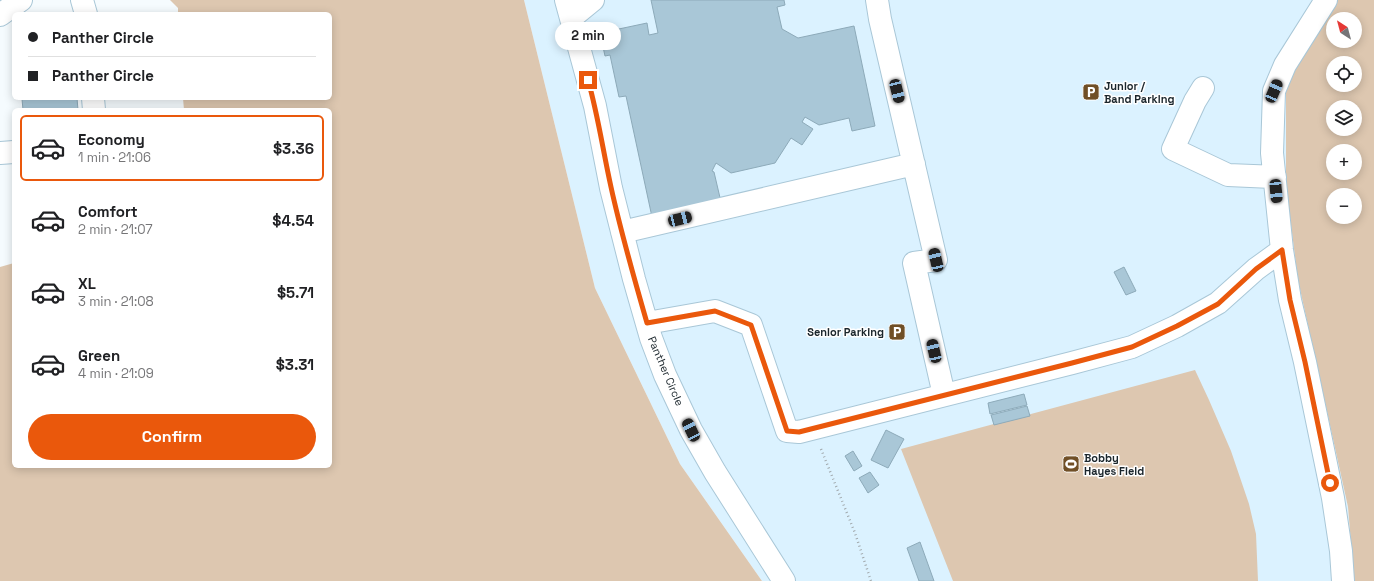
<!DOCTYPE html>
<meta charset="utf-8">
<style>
body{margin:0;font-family:"Space Grotesk",sans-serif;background:#f2f2f2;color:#202124;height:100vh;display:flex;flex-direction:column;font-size:15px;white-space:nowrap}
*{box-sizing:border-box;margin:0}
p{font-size:13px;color:#757577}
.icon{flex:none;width:22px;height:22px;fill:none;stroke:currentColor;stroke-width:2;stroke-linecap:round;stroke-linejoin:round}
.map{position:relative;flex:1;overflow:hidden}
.drawer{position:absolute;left:12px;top:108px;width:320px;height:360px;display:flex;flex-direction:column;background:#fff;border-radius:6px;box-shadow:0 2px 10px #0003}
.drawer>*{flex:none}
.guide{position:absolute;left:12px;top:12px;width:320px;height:88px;border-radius:6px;box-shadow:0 2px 10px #0003;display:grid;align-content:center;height:88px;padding:0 16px;background:#fff}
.needle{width:26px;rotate:324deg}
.buttons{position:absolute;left:1326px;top:12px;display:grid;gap:8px}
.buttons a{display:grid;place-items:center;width:36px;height:36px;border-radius:50%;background:#fff;box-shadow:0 2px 10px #0003;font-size:20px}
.end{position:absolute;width:18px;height:18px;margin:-9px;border:5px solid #ea580c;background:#fff;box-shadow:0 0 0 2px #fff}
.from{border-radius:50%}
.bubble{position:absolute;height:28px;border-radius:14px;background:#fff;box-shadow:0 2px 10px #0003;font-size:13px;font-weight:700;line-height:28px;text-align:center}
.car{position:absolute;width:12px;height:24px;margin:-12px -6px;border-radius:5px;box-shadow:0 0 3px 1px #0007;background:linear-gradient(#222 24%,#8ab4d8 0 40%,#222 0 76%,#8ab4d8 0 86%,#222 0)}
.guide b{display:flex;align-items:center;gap:14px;height:38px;font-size:15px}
.guide b+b{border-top:1px solid #e0e0e0}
.guide i{width:10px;height:10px;background:#202124}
ul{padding:7px 0 0;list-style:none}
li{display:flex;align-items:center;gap:12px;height:66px;margin:0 8px 6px;padding:0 8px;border:2px solid transparent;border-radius:6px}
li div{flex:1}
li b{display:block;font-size:15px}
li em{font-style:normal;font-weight:700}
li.selected{border-color:#ea580c}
li>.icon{width:36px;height:36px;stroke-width:1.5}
.primary-button{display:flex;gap:8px;margin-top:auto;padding:8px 16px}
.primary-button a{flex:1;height:46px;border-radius:24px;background:#ea580c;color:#fff;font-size:16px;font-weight:700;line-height:46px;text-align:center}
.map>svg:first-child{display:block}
</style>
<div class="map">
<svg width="1374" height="581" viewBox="0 0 1374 581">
<rect width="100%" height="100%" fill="#f5fbfe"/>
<path fill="#dbf2ff" d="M524 0H1333L1298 280 1348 507 1354 581H762L680 464 595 288Z"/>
<path fill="#ddc7b0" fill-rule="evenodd" d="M170 0H524L595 288 680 464 762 581H0V267L14 263V466H330V110H184L183 98H330V14H178V8Z
M1333 0H1374V581H1354L1348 507 1298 280 1286 185V84ZM1333 19H1355V41H1333ZM1333 63H1355V85H1333ZM1333 107H1355V129H1333ZM1333 151H1355V173H1333ZM1333 195H1355V217H1333Z
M1195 370 1209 400 1231 451 1249 504 1256 534 1258 581H953L901 449Z"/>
<path fill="#a9c7d7" stroke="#8daab9" d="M651 0H784L785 5 777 7 782 29 798 38 854 26 875 126 852 131 849 118 819 125 805 117 802 122 813 129 802 145 791 138 775 163 731 173 716 163 712 171 714 172 721 202 652 217 626 96 619 97 610 55 605 56 600 33 647 23 649 35 658 33Z
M17 98H77L78 110H23L22 99H17Z
M1124 267 1136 291 1126 295 1114 272Z
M1024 394 1027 405 990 414 988 403Z
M1027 406 1030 416 994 425 991 415Z
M886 430 904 439 888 468 871 460Z
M853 451 862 466 854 471 845 456Z
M870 472 879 485 868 493 859 478Z
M920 542 934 581H919L907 548Z"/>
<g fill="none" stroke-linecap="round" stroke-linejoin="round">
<g stroke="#a9c7d7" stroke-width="24">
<path id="minor" d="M82 0 86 14
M566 0 595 106 611 188 634 279 651 338 665 375 691 430 715 472 784 581
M877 0 880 19 936 260 914 263 944 395
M1326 0 1285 65 1274 91 1272 153 1282 250 1290 300 1305 362 1333 498 1341 551 1343 581
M0 15 21 0
M571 18 593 0
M1203 88 1195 101 1173 149 1228 175 1275 177
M93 98 94 110
M0 153 14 152
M622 232 914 164
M647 323 715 311 751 325 787 431 799 432 1072 363 1132 347 1177 326 1218 303 1256 269 1282 250"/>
</g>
<path stroke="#a2aaae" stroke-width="2.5" stroke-dasharray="1 3" stroke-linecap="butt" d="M821 449 855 533 871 581"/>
<use href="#minor" stroke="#fff" stroke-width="22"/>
</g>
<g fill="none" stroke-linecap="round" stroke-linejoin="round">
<path stroke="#ea580c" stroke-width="5" d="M588 80C598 115 603 151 611 187 621 233 634 278 647 323L715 311 751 325 787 431 799 432 1072 363 1132 347 1177 326 1218 304 1256 269 1282 250 1290 300 1305 362 1330 483"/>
</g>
<defs>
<g id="parking-square" transform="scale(0.9)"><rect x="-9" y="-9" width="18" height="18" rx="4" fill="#704f26" stroke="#fff"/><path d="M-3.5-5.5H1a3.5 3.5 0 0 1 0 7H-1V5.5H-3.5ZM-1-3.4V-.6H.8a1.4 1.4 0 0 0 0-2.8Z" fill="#fff"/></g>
<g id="stadium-square" transform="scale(0.9)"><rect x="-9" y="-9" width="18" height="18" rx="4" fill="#704f26" stroke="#fff"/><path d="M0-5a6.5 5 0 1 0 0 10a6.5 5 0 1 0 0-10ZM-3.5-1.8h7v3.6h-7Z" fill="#fff"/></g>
</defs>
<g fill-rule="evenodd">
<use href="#parking-square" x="1091" y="92"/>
<use href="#parking-square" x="897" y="332"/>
<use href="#stadium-square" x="1071" y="464"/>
</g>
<g text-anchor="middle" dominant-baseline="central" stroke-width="3" stroke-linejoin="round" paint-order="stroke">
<g font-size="11" font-weight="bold" fill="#1b262c" stroke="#fff" text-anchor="start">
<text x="1104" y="86">Junior /<tspan x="1104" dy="13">Band Parking</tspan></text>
<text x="884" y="332" text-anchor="end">Senior Parking</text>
<text x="1084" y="458">Bobby<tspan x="1084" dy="13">Hayes Field</tspan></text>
</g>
<g font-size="11" fill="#1b262c" stroke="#fff">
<text transform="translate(666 371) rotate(67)">Panther Circle</text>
</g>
</g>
</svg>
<div class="buttons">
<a><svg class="needle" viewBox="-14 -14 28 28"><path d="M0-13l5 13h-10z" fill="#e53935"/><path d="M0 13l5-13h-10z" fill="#757577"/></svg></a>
<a><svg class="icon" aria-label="locate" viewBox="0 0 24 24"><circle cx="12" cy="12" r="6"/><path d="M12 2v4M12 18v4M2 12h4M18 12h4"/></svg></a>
<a><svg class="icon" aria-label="layers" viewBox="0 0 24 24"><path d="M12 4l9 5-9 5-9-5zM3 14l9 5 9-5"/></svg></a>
<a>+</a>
<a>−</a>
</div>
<i class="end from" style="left:1330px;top:483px"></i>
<i class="end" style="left:588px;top:80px"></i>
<div class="bubble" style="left:555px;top:22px;width:66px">2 min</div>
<i class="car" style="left:897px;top:91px;rotate:166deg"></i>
<i class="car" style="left:1274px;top:91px;rotate:23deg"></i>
<i class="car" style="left:1276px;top:191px;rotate:175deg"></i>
<i class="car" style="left:680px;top:219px;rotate:76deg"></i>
<i class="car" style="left:936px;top:260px;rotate:347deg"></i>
<i class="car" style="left:934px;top:351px;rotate:347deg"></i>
<i class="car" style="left:691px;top:430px;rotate:334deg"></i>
<div class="guide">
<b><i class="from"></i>Panther Circle</b>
<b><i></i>Panther Circle</b>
</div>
<section class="drawer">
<ul>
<li class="selected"><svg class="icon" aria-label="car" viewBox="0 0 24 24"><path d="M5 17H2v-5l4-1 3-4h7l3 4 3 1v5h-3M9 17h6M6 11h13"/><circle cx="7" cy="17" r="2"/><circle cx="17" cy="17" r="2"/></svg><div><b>Economy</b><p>1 min · 21:06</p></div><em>$3.36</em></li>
<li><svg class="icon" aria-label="car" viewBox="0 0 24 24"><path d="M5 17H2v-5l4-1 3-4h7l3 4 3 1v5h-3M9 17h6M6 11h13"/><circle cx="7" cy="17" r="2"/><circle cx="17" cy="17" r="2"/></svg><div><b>Comfort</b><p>2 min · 21:07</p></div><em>$4.54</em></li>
<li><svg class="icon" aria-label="car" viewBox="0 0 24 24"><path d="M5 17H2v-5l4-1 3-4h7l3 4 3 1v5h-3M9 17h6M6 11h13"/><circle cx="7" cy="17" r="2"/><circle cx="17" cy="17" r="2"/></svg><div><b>XL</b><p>3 min · 21:08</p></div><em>$5.71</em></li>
<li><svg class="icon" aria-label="car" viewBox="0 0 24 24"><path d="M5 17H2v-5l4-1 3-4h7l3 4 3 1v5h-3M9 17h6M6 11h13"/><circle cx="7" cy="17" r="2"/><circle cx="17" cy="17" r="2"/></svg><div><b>Green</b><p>4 min · 21:09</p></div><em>$3.31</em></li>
</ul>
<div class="primary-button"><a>Confirm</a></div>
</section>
</div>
